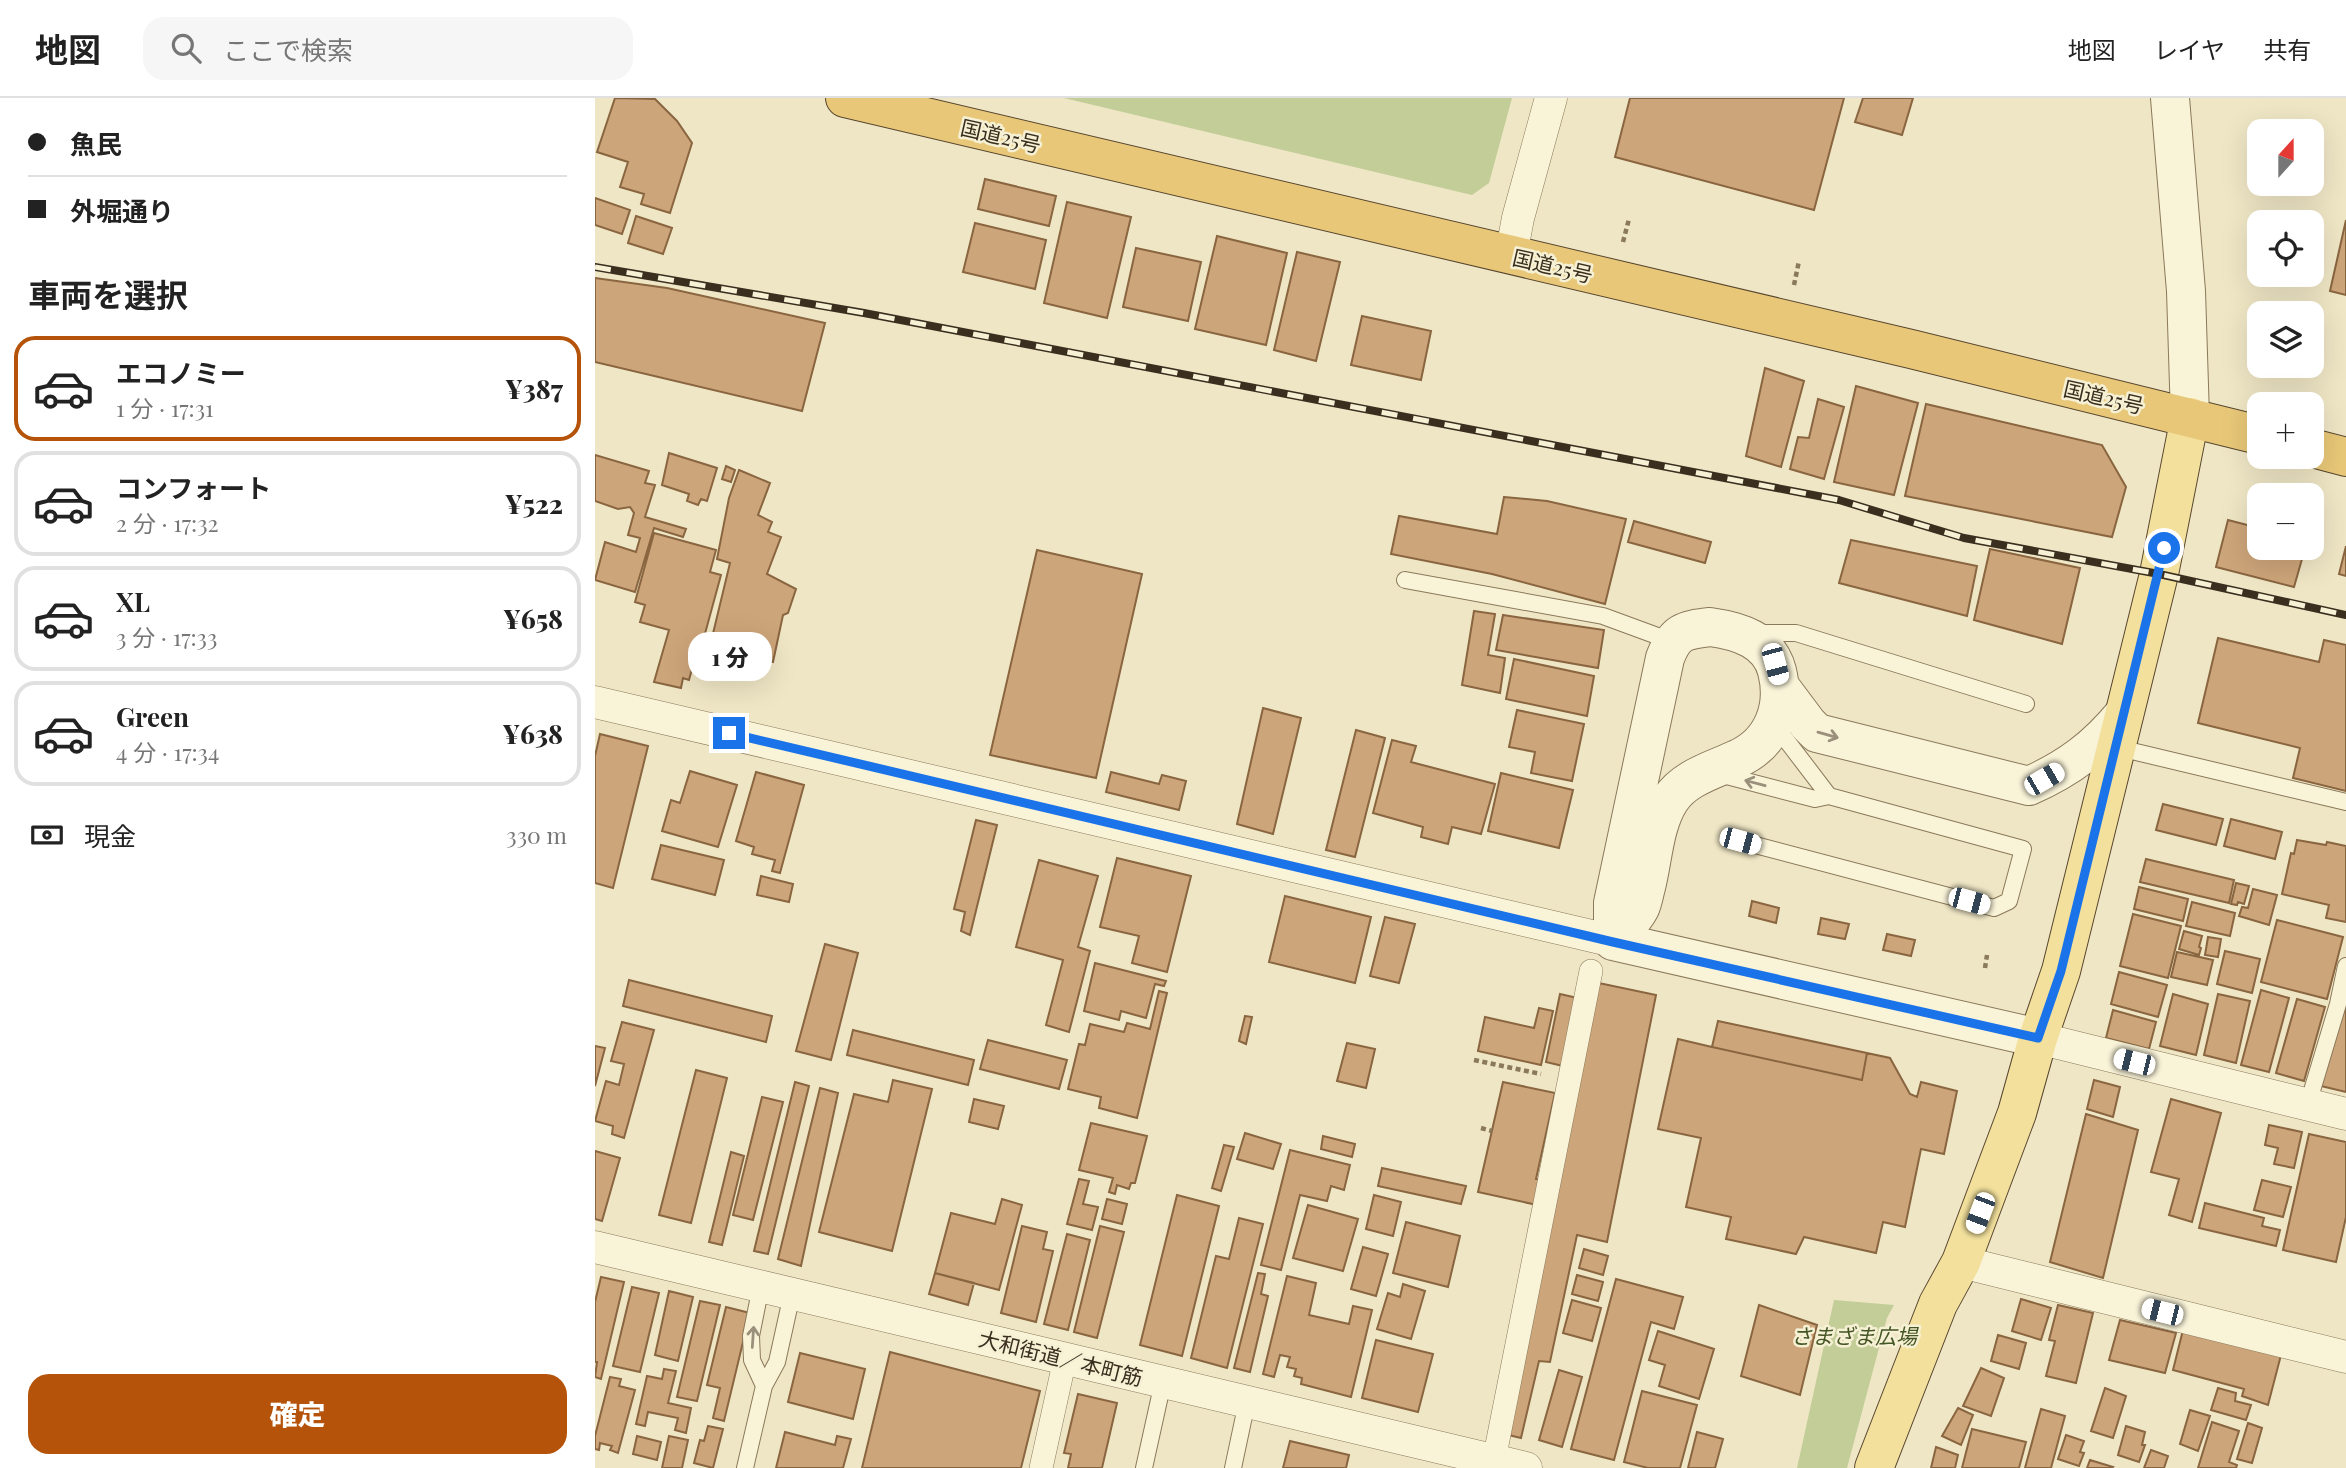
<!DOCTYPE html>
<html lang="ja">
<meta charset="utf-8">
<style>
body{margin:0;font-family:"Playfair Display","Noto Sans JP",serif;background:#f6f6f6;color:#222;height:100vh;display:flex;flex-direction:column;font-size:26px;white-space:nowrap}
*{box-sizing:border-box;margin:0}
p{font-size:23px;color:#767676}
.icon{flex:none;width:38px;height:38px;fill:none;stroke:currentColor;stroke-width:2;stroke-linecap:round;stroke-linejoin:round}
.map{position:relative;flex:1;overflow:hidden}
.panel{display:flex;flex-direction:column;background:#fff;width:595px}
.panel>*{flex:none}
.hud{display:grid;align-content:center;height:154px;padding:0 28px;background:#fff}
.needle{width:46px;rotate:21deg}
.tools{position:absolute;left:1652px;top:21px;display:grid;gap:14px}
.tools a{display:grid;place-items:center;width:77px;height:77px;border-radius:14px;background:#fff;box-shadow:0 7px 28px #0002;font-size:35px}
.end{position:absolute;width:32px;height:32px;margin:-16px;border:9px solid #1a73e8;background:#fff;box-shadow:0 0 0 4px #fff}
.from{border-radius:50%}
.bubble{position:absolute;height:49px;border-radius:21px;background:#fff;box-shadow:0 7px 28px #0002;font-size:23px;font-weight:800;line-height:49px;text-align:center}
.car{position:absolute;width:21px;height:42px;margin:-21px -10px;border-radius:9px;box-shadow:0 0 5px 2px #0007;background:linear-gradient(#fff 24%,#345 0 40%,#fff 0 76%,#345 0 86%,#fff 0)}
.hud b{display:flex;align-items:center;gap:24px;height:66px;font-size:26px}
.hud b+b{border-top:2px solid #e0e0e0}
.hud i{width:18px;height:18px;background:#222}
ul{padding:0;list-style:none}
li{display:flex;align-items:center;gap:21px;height:105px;margin:0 14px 10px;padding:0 14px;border:4px solid #e0e0e0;border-radius:21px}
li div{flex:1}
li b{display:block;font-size:26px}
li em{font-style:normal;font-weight:800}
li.active{border-color:#b45309}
li>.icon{width:63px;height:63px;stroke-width:1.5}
h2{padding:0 28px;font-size:32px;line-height:84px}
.pay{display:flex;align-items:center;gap:18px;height:77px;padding:0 28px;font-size:26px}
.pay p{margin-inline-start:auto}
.action{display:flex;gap:14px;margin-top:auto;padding:14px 28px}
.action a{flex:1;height:80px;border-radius:21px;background:#b45309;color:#fff;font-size:28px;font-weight:800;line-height:80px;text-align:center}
header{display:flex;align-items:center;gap:42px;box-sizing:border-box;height:98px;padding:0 35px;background:#fff;border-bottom:2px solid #e0e0e0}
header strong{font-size:33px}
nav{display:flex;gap:38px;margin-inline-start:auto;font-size:24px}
.search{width:490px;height:63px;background:#f6f6f6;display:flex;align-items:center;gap:18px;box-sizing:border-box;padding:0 24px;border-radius:21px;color:#767676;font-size:26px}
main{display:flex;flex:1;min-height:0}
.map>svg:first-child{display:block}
</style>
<header>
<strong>地図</strong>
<div class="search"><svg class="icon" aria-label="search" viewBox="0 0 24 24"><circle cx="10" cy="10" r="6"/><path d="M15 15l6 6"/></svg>ここで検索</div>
<nav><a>地図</a><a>レイヤ</a><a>共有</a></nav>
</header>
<main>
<section class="panel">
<div class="hud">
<b><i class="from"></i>魚民</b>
<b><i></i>外堀通り</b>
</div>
<h2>車両を選択</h2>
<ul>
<li class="active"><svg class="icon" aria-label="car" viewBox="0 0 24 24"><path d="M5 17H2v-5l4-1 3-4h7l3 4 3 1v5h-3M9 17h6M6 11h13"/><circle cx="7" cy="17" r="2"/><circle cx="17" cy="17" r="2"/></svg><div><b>エコノミー</b><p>1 分 · 17:31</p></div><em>¥387</em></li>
<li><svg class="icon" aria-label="car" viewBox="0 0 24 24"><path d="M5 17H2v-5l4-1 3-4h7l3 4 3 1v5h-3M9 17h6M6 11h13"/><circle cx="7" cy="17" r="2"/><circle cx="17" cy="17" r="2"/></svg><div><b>コンフォート</b><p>2 分 · 17:32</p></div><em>¥522</em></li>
<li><svg class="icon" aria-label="car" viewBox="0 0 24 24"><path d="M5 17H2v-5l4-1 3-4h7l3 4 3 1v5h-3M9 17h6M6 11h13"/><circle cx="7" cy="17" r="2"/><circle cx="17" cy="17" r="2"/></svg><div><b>XL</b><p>3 分 · 17:33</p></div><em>¥658</em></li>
<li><svg class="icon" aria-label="car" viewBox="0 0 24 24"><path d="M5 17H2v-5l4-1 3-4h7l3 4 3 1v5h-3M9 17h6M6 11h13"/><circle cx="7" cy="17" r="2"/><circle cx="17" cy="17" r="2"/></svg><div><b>Green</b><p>4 分 · 17:34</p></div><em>¥638</em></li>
</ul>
<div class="pay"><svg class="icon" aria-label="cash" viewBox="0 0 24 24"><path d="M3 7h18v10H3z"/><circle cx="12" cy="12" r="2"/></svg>現金<p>330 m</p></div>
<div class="action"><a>確定</a></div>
</section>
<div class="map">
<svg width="1751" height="1370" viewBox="0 0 1751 1370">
<rect width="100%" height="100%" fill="#efe6c5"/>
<path fill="#c2cd98" d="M469 0H917L894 85 877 97Z
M1239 1202 1299 1207 1292 1220 1252 1370H1202Z"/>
<path fill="#cda57a" stroke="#896540" stroke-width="2" d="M20 0 60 1 82 23 97 45 75 115 46 106 49 96 25 89 33 64 2 54Z
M1035 0H1249L1219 112 1020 59Z
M1268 0H1318L1307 37 1260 24Z
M390 81 461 98 454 128 383 111Z
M0 100 35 112 27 136 0 127Z
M472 104 536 119 512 220 449 205Z
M41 118 77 130 68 156 33 145Z
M1751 122V197L1735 193Z
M380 125 451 142 440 191 368 174Z
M622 138 692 155 671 247 600 231Z
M541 150 606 164 593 223 528 209Z
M702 154 745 164 721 263 679 252Z
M0 180 72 190 230 225 207 313 0 264Z
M767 218 836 233 826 282 756 267Z
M1170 270 1209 283 1186 369 1151 358Z
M1261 288 1323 305 1299 397 1239 384Z
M1223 301 1249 309 1229 381 1195 371 1203 339 1214 340Z
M1331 306 1507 347 1531 389 1517 439 1310 398Z
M74 355 122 370 112 403 106 401 103 407 92 403 94 396 67 387Z
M0 357 54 373 50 385 60 387 50 419 91 431 88 439 59 430 40 494 0 482 10 444 41 454 45 440 33 437 39 415 35 409 23 411 0 403Z
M131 368 140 372 136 384 127 381Z
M144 372 175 385 163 417 177 424 173 434 186 439 172 476 201 491 193 515 188 517 178 564 115 548 135 465 122 461 134 400Z
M909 399 952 403 1031 421 1010 506 897 476 796 456 804 418 902 436Z
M1633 422 1664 430V450L1707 461 1699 489 1621 469Z
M1039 423 1116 444 1110 465 1033 444Z
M59 435 121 452 115 474 126 477 108 543 105 542 94 582 88 580 86 590 59 584 74 532 45 524 50 507 40 504Z
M1256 442 1382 468 1372 518 1244 485Z
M1751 448V478L1744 476Z
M1395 451 1485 470 1467 546 1379 522Z
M442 452 547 476 501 680 395 657Z
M879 513 900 516 893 557 910 560 905 595 867 587Z
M908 517 1009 532 1003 570 901 552Z
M1623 540 1724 564 1729 542 1751 547V693L1698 680 1705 650 1603 625Z
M919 561 999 578 992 618 911 601Z
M668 610 706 620 678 736 642 726Z
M922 612 989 626 977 683 936 675 940 654 914 649Z
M761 632 790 640 760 759 731 752Z
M5 636 53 648 18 790 0 785V658Z
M797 642 821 648 816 664 900 686 886 736 857 729 853 746 826 739 828 729 778 715Z
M95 673 142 687 123 749 67 733 76 702 85 705Z
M161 674 209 687 185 775 177 773 180 762 157 756 159 749 141 743Z
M516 674 564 686 567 677 591 683 584 712 511 694Z
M906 675 978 692 964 750 893 733Z
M1568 706 1628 721 1621 747 1561 732Z
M1636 721 1687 734 1680 761 1629 748Z
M381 722 402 727 375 837 366 833 370 814 359 811Z
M1702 742 1731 747 1732 744 1751 748V824L1731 820 1734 807 1687 796 1696 755 1699 756Z
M66 747 129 762 120 797 57 781Z
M522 760 596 778 572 874 537 865 544 838 505 829Z
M1551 761 1639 782 1634 805 1545 784Z
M444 762 503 778 483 849 495 853 474 934 451 927 468 862 421 849Z
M166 778 198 786 194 804 162 797Z
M1641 785 1654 788 1649 806 1643 804 1642 807 1636 806Z
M1544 789 1593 801 1588 823 1539 811Z
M1658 791 1682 797 1674 827 1644 818 1647 809 1653 810Z
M690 798 776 819 760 885 674 864Z
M1157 803 1184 810 1181 825 1154 818Z
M1597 804 1640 815 1635 838 1591 828Z
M1538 816 1586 828 1573 880 1525 868Z
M790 819 820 826 804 885 775 878Z
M1226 820 1254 826 1250 841 1223 836Z
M1682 822 1748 839 1732 901 1666 884Z
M1589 833 1607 838 1604 849 1606 850 1604 857 1584 851Z
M1292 836 1320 842 1316 858 1288 852Z
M1613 839 1626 841 1623 859 1610 857Z
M230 846 263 855 236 962 201 953Z
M1630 853 1665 861 1657 895 1622 886Z
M1582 854 1618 862 1612 887 1576 879Z
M500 865 571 883 569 888 560 886 551 920 526 913 524 922 489 913Z
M1524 874 1572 887 1563 919 1516 906Z
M34 882 177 918 171 944 28 908Z
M999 884 1061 897 1012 1144 982 1137 955 1264 944 1263 926 1340 909 1336Z
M1666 892 1694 900 1674 974 1646 967Z
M564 893 572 895 542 1020 504 1010 506 999 473 991 484 946 490 947 495 926 529 934 532 925 555 931Z
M965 896 987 901 972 969 951 964Z
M1578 896 1613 906 1601 957 1565 948Z
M1623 896 1655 903 1641 965 1609 957Z
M1702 901 1730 909 1709 983 1681 975Z
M1747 909 1751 910V994L1726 988Z
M944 910 958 913 946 967 883 953 890 919 939 930Z
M1518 912 1561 924 1554 951 1511 940Z
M650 918 657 919 651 946 644 943Z
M1123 923 1295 960 1315 996 1322 999 1326 984 1362 993 1349 1056 1326 1051 1310 1129 1288 1124 1281 1155 1209 1139 1201 1156 1131 1141 1136 1119 1091 1109 1106 1040 1063 1031 1083 941 1117 949Z
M1123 923 1272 955 1267 982 1117 949Z
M27 924 59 932 29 1040 17 1036 18 1028 0 1023 11 983 24 987 29 966 16 963Z
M258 932 379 962 373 987 252 957Z
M393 942 472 962 464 991 385 971Z
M752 945 780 951 771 990 742 983Z
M0 948 10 950 0 988Z
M101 972 132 980 96 1125 64 1117Z
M298 982 337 991 297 1153 224 1134 259 996 293 1004Z
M1499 982 1525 989 1518 1019 1492 1011Z
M200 984 214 988 173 1156 159 1153Z
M908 984 960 995 941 1081 947 1082 942 1107 883 1094Z
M225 990 243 995 206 1168 183 1161Z
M167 999 188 1004 158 1122 138 1117Z
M379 1001 409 1008 403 1031 374 1024Z
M1576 1001 1626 1015 1597 1124 1574 1117 1584 1081 1556 1074Z
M1491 1016 1543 1032 1508 1180 1455 1164Z
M496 1025 552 1038 540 1085H536L534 1091 522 1087 520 1096 514 1094 518 1080 484 1072Z
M1674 1027 1707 1034 1699 1070 1679 1066 1683 1050 1670 1047Z
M650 1035 686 1046 678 1071 642 1061Z
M1714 1036 1751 1044V1119L1741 1164 1688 1152Z
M728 1038 760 1046 757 1059 726 1051Z
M629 1047 639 1049 626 1093 617 1090Z
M695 1052 755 1067 749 1092 736 1088 732 1103 705 1097 686 1172 666 1167Z
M0 1053 25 1060 7 1123 0 1121Z
M136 1054 149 1058 127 1147 114 1144Z
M787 1070 871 1088 866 1106 783 1088Z
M484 1081 494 1083 488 1106 503 1109 497 1132 472 1126Z
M1667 1082 1696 1089 1688 1119 1659 1112Z
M582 1097 624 1108 587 1258 545 1247Z
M779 1097 806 1104 798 1138 771 1131Z
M407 1101 427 1107 404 1192 340 1175 356 1115 400 1126Z
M512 1101 532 1106 527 1126 507 1121Z
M1610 1105 1669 1120 1667 1128 1685 1132 1681 1148 1604 1130Z
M713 1107 763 1121 748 1173 698 1160Z
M644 1120 668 1126 632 1270 596 1260 621 1158 634 1161Z
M811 1124 865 1138 853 1189 798 1175Z
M427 1128 452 1134 448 1151 458 1153 441 1224 406 1215Z
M505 1128 529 1134 502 1240 479 1234Z
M472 1136 495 1142 473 1232 449 1226Z
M768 1149 793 1156 781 1198 756 1191Z
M989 1151 1013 1158 1008 1177 984 1170Z
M340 1175 379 1185 373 1207 334 1196Z
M663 1175 670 1176 666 1196 673 1198 655 1274 639 1270Z
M982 1177 1008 1184 1003 1203 977 1196Z
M692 1178 721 1185 714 1217 754 1226 758 1208 777 1212 756 1299 706 1286 707 1280 699 1278 701 1271 692 1269 695 1259 685 1257 679 1279 668 1276Z
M6 1179 29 1184 6 1281 0 1279 2 1264H0V1204Z
M1021 1181 1088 1199 1079 1231 1056 1224 1019 1362 976 1351Z
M808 1186 830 1193 816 1241 782 1231 793 1195 805 1199Z
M37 1189 64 1195 45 1274 18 1268Z
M74 1193 98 1199 83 1263 60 1257Z
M1426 1201 1456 1210 1446 1242 1417 1233Z
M977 1202 1006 1210 997 1243 968 1235Z
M105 1203 125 1207 102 1303 82 1299Z
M1164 1207 1222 1227 1205 1297 1146 1278Z
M1463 1207 1498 1215 1481 1285 1451 1278 1460 1243 1454 1242Z
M131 1209 155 1215 129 1323 118 1320 125 1290 112 1287Z
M1525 1222 1581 1235 1570 1275 1514 1262Z
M1588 1232 1686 1257 1673 1307 1647 1298 1649 1291 1578 1272Z
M1063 1233 1119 1251 1104 1301 1064 1288 1070 1267 1054 1262Z
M1403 1237 1431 1245 1424 1271 1396 1263Z
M781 1242 838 1256 823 1314 767 1300Z
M295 1254 445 1293 426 1370H267Z
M205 1255 270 1271 258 1321 193 1304Z
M1386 1270 1409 1280 1396 1318 1368 1308Z
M69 1271 81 1273 73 1305 96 1310 91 1335 80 1332 83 1320 53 1314 50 1328 41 1326 52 1278 67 1281Z
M964 1272 987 1279 967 1349 944 1342Z
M15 1279 26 1281 24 1288 40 1292 23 1355 15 1352 17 1348 5 1345 4 1352 0 1351V1338Z
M1510 1290 1531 1298 1518 1340 1496 1333Z
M1623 1290 1641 1295 1640 1303 1656 1307 1651 1322 1616 1312Z
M1047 1293 1102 1307 1085 1370H1053L1029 1364Z
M483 1296 522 1305 507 1370H473L476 1356 469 1355Z
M1363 1310 1378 1317 1366 1347 1347 1338Z
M1446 1311 1470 1318 1456 1370H1430Z
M1595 1312 1615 1318 1603 1353 1585 1346Z
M1617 1324 1644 1333 1634 1364 1642 1367 1641 1370H1603Z
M1653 1325 1667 1330 1657 1365 1642 1361Z
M113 1328 128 1331 118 1370 99 1365 105 1342 109 1343Z
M1531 1328 1550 1334 1547 1347H1550L1544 1364 1523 1357Z
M1377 1331 1431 1344 1424 1370H1367Z
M190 1334 240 1347 242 1338 256 1341 248 1370H181Z
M1102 1334 1128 1341 1120 1370H1093Z
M1471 1337 1489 1343 1485 1354 1489 1355 1484 1368 1463 1361Z
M42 1338 66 1344 62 1362 38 1356Z
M74 1338 93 1342 87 1370H67Z
M695 1343 754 1357 751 1370H688Z
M1341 1349 1363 1357 1360 1370H1336Z
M1556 1352 1573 1358 1569 1370H1549Z
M1495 1362 1518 1369 1517 1370H1492Z"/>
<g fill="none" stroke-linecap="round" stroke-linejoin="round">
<g stroke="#8a795a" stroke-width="18">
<path id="service" d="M810 482 1008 518 1076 543
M1161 538 1170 535H1201L1431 606
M1520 649 1751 704
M1124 676 1220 701 1234 698 1179 626
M1145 743 1399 810 1414 803 1428 751 1234 698
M1713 1006 1743 906 1751 868
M166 1188 156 1238 157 1262 169 1288
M150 1370 169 1288 182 1264 197 1196
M549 1370 568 1284
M638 1370 652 1304"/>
</g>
<g stroke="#8a795a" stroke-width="24">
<path id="pedestrian" d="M899 1362 996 873
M446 1370 470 1261"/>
</g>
<g stroke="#8a795a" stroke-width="33">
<path id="minor" d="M916 157 923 120 956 0
M0 604 1018 843
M1443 940 1751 1016
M0 1149 931 1370
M1366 1164 1751 1259"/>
</g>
<g stroke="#8a795a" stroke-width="40">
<path id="tertiary" d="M1575 0 1591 193 1595 319
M1115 529C1144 533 1174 542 1182 573 1191 609 1178 645 1142 661 1119 672 1090 679 1075 702 1059 727 1058 762 1051 789 1049 796 1048 804 1045 810 1039 822 1027 833 1018 843V805L1070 560C1080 534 1088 532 1115 529Z
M1186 590 1213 626 1222 635 1434 688C1474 670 1501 650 1529 616
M1018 843 1443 940"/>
</g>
<g stroke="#58462f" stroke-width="40">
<path id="primary" d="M1279 1370 1343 1206 1366 1164 1422 1015 1443 940 1466 873 1564 476 1595 319"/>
</g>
<g stroke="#58462f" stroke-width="40">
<path id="trunk" d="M250 0 1316 251 1664 337
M1717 350 1751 359"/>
</g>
<path stroke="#8a795a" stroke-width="4.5" stroke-dasharray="5 3.5" stroke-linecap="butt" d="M1028 144 1034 121
M1199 187 1204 163
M1390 870 1392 857
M879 962 946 976
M886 1030 897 1033"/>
<use href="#service" stroke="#f9f3d8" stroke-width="16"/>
<use href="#pedestrian" stroke="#f9f3d8" stroke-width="23"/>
<use href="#minor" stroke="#f9f3d8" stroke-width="32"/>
<use href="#tertiary" stroke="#f9f3d8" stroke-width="38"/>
<use href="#primary" stroke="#f2e09c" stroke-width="38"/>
<use href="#trunk" stroke="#e8c878" stroke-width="38"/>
<g stroke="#3a2e1f" stroke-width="8">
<path id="rail" d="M0 169 269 215 1244 402 1369 440 1564 476 1751 517"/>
</g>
<use href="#rail" stroke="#f6f0d4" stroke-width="5" stroke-dasharray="16" stroke-linecap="butt"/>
</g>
<defs><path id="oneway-shaft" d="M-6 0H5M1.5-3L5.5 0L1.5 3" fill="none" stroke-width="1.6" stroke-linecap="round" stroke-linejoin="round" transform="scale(1.75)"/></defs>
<g stroke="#9a907c">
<use href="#oneway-shaft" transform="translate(1233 637) rotate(16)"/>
<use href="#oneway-shaft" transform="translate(1160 685) rotate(-165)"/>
<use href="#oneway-shaft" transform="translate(158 1239) rotate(-86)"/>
</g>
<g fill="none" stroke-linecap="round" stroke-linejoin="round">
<path stroke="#1a73e8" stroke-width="9" d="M134 635 1018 844 1443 940 1466 873 1569 450"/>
</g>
<g text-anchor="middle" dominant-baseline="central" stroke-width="5" stroke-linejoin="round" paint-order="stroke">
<g font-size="21" fill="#3a2e1f" stroke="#f6f0d4">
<text transform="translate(406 37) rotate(13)">国道25号</text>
<text transform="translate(958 167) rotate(13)">国道25号</text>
<text transform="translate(1509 298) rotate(13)">国道25号</text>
<text transform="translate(466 1259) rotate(14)">大和街道／本町筋</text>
</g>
<g font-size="21" font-style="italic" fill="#455625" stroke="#f6f0d4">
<text x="1259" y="1237">さまざま広場</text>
</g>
</g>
</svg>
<div class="tools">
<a><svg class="needle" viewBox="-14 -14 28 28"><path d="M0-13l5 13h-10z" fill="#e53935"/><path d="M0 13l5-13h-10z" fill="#767676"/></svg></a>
<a><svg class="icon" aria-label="locate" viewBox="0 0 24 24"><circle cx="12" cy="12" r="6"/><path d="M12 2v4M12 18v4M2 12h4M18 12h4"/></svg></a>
<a><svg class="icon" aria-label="layers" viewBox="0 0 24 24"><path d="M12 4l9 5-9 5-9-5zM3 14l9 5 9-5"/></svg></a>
<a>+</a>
<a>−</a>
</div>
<i class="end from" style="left:1569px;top:450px"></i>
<i class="end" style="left:134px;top:635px"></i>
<div class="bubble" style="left:93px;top:534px;width:84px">1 分</div>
<i class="car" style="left:1180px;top:566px;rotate:165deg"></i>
<i class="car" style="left:1449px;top:681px;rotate:60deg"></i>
<i class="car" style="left:1145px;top:743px;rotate:105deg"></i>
<i class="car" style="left:1374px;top:803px;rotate:105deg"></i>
<i class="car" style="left:1539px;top:964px;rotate:284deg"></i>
<i class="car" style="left:1385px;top:1115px;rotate:201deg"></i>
<i class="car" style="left:1567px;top:1214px;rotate:284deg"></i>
</div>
</main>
